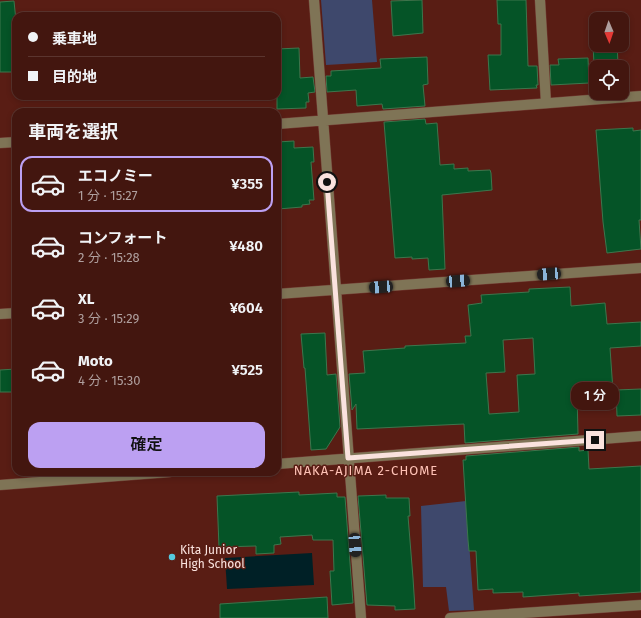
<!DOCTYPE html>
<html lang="ja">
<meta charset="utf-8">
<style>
body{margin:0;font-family:"Fira Sans","Noto Sans JP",sans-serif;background:#4d231d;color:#f1f3f6;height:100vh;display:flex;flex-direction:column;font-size:15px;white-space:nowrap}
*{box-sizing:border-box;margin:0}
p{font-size:13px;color:#af9f9e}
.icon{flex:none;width:22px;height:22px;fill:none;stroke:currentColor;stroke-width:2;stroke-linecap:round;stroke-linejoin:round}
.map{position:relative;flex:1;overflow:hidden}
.sheet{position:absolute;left:12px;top:108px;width:269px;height:368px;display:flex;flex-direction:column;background:#43160f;border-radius:12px;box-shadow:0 2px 6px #0003,0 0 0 1px #5b352f}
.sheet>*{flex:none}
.top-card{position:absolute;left:12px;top:12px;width:269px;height:88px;border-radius:12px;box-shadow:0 2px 6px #0003,0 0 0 1px #5b352f;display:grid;align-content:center;height:88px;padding:0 16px;background:#43160f}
.needle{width:26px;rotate:178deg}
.controls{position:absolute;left:589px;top:12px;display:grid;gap:8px}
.controls a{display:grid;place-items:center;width:40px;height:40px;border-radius:8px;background:#43160f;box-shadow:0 2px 6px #0003,0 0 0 1px #5b352f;font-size:20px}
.end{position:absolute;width:18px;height:18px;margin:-9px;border:5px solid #fae2de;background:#111;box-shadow:0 0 0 2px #111}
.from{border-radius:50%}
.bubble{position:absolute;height:28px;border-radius:12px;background:#43160f;box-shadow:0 2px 6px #0003,0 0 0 1px #5b352f;font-size:13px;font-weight:600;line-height:28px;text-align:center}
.car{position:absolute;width:12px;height:24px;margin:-12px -6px;border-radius:5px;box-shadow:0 0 3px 1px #0007;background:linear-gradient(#222 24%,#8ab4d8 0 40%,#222 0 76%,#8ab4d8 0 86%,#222 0)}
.top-card b{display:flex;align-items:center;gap:14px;height:38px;font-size:15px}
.top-card b+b{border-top:1px solid #5b352f}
.top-card i{width:10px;height:10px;background:#f1f3f6}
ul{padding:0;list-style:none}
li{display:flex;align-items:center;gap:12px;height:56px;margin:0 8px 6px;padding:0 8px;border:2px solid transparent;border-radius:12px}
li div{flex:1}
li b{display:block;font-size:15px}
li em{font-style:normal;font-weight:600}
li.on{border-color:#bca0f2}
li>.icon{width:36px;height:36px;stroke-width:1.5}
h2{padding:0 16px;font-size:18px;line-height:48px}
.action{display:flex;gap:8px;margin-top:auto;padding:8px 16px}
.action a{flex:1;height:46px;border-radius:12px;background:#bca0f2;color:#111;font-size:16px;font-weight:600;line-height:46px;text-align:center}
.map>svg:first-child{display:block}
</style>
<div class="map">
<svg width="641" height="618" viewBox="0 0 641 618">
<rect width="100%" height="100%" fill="#591d14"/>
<path fill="#3e486c" d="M321 0H372L377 62 326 65Z
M466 501 474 610 449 611 446 587H423L421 506Z"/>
<path fill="#002026" d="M312 553 314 585 227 589 225 558Z"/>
<path fill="#055427" stroke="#3d764d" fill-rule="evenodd" d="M422 0 423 33 393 36 391 1Z
M497 0H526L528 66H537L538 85H536L537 88 490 90 488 55H501V24H498Z
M14 1 16 21V72H0V2Z
M593 45H617L618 63 594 64Z
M299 48 300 78 313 77 315 92 308 93 309 102H306V108L277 109V49Z
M427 57 428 84 423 85 425 106 383 109 382 104 357 106 356 90 327 92 326 76H331V71L381 68 380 59Z
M588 58 589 83 551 85 550 65H559L558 59Z
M425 119 426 124 437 123 440 165 454 164V169L468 168V171L490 170 491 173 492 190 442 195 445 269 429 270 428 258 412 259V257L395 258 384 122Z
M633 128V131L641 130V220H639L641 249 607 253 603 222 596 130Z
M294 141V148L313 147 314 162H311L314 200H309L310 204 302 205V207L278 209 277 205V142Z
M570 287 571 306 605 303 607 324 641 322V346L610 348 613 391 577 394 578 434 465 443 464 424 357 429 356 404 352 410 349 374 365 373 363 351 405 348V346L466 343 465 336H471L468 305 482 303 481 295 529 292V289ZM533 338 535 374 517 375 519 412 489 414 486 373 505 372 503 340Z
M325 333 327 375 336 374 340 427 326 449 311 450 305 368H304L301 334Z
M16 369V392H0V370Z
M641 389V415L617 416 616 390Z
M579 447V451L588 450 589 469 641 466V592L579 596V593L523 597V592L493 593V589L478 590 476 551H469L468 540 463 460H466V456Z
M299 492V495L337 493V497H345L353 603 332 605 330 571H334L333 540H313L312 535 280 537 281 544 274 545V553L256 554V546L219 547 217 496Z
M386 495V498H409L410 516H408L413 578 415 609 395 610V606L367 605 358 496Z
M327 597 328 618H220V604Z"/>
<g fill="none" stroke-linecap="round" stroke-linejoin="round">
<g stroke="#733d34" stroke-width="11">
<path id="minor" d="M314 0 361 618
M540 0 546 103
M277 124 641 96
M0 143 16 142
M277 294 641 268
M0 314 16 313
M277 464 641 436
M0 485 170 472
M450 618 641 605"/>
</g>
<use href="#minor" stroke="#7f7456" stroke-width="10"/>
</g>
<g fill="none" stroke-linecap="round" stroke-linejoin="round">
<path stroke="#fae2de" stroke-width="5" d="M327 182 348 458 595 440"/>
</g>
<circle fill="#55cadf" stroke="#591d14" stroke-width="1.5" cx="172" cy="557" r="4"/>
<g text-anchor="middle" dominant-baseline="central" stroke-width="3" stroke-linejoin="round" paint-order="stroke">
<g font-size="12" fill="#fae2de" stroke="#591d14" text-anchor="start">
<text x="180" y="550">Kita Junior<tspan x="180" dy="14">High School</tspan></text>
</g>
<g font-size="13" letter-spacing="1" fill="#ffc2b6" stroke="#591d14">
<text x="366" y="470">NAKA-AJIMA 2-CHOME</text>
</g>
</g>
</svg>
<div class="controls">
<a><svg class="needle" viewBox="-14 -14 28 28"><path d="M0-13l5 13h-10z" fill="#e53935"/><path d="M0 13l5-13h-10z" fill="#af9f9e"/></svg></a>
<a><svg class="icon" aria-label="locate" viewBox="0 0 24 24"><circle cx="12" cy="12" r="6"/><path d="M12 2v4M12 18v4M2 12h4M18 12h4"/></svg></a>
</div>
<i class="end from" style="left:327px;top:182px"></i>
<i class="end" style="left:595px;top:440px"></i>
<div class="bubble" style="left:571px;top:382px;width:48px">1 分</div>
<i class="car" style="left:549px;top:274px;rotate:266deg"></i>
<i class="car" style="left:458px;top:281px;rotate:86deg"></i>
<i class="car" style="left:381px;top:287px;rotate:266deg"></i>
<i class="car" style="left:355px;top:545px;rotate:176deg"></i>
<div class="top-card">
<b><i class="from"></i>乗車地</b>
<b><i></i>目的地</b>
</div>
<section class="sheet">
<h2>車両を選択</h2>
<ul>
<li class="on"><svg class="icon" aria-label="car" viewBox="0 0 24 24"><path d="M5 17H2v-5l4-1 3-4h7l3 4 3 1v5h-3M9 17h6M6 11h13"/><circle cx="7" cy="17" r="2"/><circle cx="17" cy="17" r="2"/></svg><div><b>エコノミー</b><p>1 分 · 15:27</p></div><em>¥355</em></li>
<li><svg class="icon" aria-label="car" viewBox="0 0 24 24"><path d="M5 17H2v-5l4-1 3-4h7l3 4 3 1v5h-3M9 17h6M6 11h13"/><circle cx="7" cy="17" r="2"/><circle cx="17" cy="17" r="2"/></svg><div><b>コンフォート</b><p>2 分 · 15:28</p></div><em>¥480</em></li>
<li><svg class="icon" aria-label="car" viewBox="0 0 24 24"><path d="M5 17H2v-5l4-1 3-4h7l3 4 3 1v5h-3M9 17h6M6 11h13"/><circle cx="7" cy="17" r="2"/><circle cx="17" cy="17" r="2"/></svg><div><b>XL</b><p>3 分 · 15:29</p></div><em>¥604</em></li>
<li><svg class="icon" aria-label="car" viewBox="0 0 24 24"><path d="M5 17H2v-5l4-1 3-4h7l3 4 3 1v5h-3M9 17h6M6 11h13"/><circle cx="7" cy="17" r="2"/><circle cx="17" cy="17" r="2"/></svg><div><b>Moto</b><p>4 分 · 15:30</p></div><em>¥525</em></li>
</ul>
<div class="action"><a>確定</a></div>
</section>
</div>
